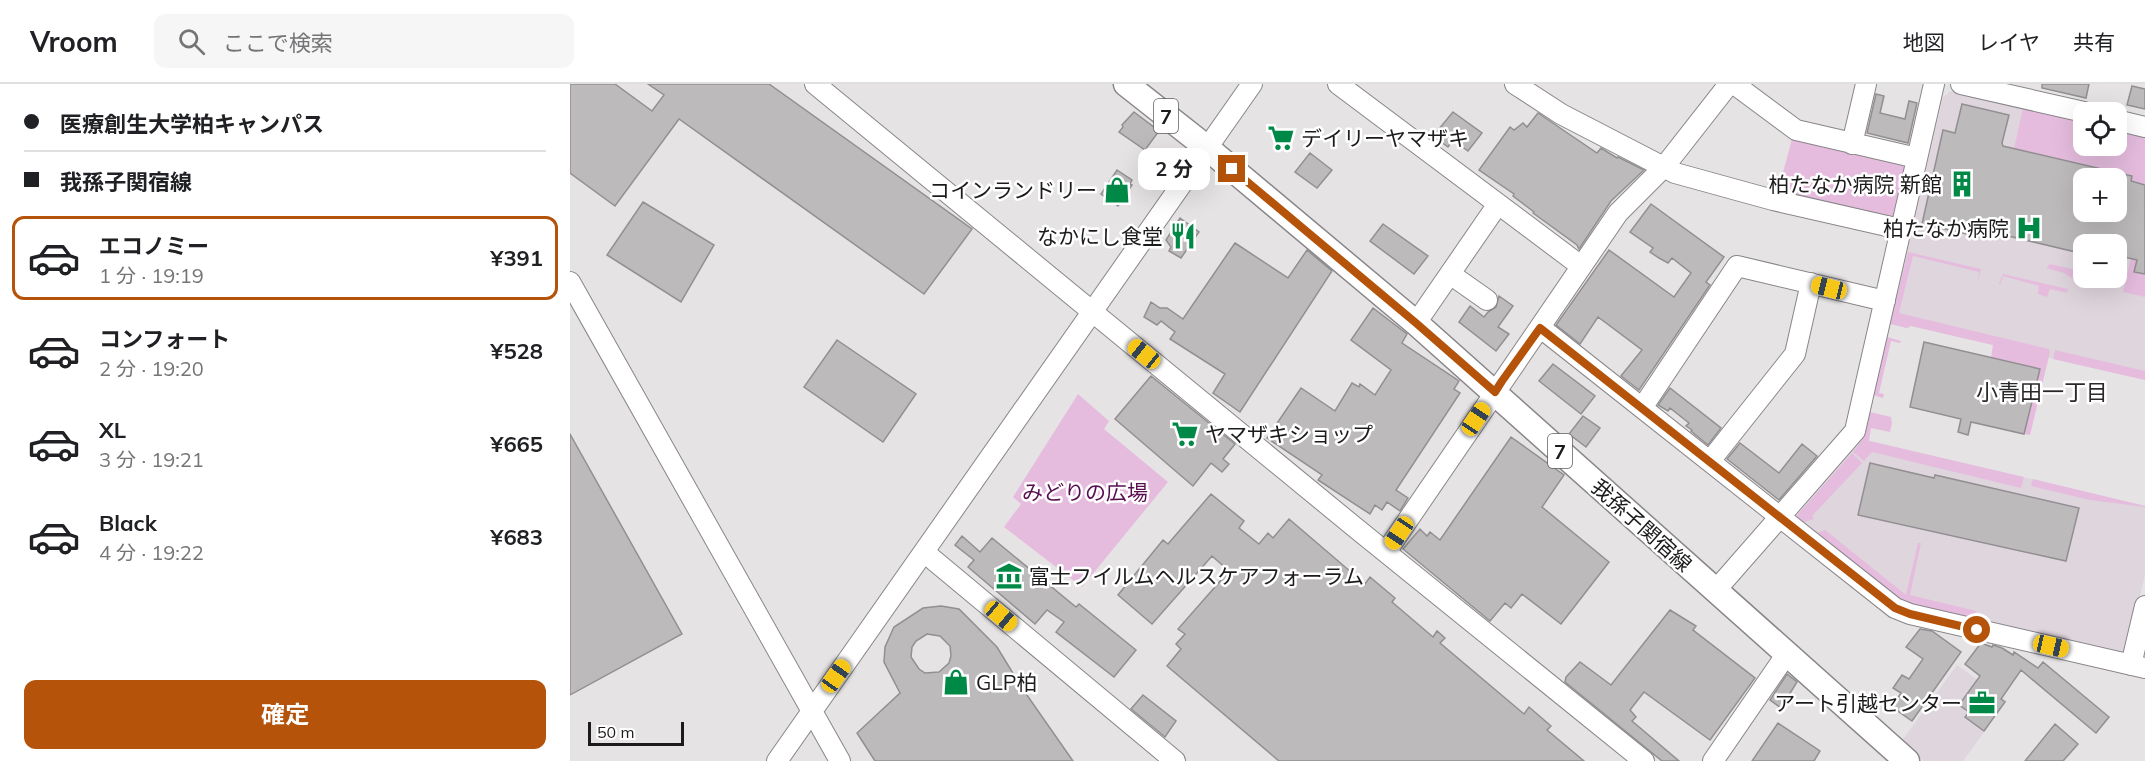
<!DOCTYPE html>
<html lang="ja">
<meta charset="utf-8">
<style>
body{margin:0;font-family:Mulish,"Noto Sans JP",sans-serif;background:#f6f6f6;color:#202124;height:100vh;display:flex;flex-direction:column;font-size:22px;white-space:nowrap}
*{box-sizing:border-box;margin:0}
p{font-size:20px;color:#757577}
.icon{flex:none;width:33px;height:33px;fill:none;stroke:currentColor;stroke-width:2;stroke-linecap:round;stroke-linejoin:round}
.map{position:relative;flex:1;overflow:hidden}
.side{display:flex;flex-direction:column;background:#fff;width:570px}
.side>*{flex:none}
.hud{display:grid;align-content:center;height:132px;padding:0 24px;background:#fff}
.buttons{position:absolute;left:1503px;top:18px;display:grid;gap:12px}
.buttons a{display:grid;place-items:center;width:54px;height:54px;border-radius:12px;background:#fff;box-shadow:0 6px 24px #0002;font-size:30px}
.scale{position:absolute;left:18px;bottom:15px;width:96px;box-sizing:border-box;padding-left:6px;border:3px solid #1c1b1c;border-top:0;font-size:16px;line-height:21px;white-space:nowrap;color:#1c1b1c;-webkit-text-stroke:4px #fff;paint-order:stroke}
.end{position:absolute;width:27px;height:27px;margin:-14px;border:8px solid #b45309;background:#fff;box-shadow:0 0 0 3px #fff}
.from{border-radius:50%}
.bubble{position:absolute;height:42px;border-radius:12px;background:#fff;box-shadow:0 6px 24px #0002;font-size:20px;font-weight:700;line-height:42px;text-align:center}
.car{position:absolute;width:18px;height:36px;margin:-18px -9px;border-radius:8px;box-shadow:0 0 4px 2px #0007;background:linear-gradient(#f5c518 24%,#345 0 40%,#f5c518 0 76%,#345 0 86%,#f5c518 0)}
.hud b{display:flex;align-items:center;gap:21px;height:57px;font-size:22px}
.hud b+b{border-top:2px solid #e0e0e0}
.hud i{width:15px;height:15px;background:#202124}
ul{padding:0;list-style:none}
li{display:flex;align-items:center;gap:18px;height:84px;margin:0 12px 9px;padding:0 12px;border:3px solid transparent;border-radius:12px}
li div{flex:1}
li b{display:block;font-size:22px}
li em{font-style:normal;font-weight:700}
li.current{border-color:#b45309}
li>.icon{width:54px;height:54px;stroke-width:1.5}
.action{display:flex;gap:12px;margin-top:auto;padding:12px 24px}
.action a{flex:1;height:69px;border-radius:12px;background:#b45309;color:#fff;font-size:24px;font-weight:700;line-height:69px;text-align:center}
header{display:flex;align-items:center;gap:36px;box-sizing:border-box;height:84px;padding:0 30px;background:#fff;border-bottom:2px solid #e0e0e0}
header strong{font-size:28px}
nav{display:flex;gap:33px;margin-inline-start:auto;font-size:21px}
.search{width:420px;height:54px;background:#f6f6f6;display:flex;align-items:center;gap:15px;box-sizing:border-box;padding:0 21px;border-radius:12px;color:#757577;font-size:22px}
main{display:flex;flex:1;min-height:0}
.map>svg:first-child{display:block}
</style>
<header>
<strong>Vroom</strong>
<div class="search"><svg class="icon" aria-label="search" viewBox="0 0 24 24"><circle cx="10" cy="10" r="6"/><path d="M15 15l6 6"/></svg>ここで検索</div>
<nav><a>地図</a><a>レイヤ</a><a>共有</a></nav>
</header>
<main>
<section class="side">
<div class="hud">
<b><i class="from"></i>医療創生大学柏キャンパス</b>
<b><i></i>我孫子関宿線</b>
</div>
<ul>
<li class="current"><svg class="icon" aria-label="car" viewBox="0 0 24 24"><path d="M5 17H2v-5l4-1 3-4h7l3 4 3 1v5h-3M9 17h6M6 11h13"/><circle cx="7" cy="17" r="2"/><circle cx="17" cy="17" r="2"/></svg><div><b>エコノミー</b><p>1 分 · 19:19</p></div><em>¥391</em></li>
<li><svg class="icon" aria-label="car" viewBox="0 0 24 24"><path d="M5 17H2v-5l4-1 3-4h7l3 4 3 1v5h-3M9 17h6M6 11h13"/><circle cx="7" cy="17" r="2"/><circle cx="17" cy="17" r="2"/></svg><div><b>コンフォート</b><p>2 分 · 19:20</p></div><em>¥528</em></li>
<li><svg class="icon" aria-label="car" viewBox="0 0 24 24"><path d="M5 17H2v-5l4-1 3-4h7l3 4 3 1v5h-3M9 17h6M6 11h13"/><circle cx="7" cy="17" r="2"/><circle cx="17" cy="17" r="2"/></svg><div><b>XL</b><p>3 分 · 19:21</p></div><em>¥665</em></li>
<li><svg class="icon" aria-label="car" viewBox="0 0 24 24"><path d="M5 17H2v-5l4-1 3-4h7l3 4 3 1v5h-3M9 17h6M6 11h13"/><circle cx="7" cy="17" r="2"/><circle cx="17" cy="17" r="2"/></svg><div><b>Black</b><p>4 分 · 19:22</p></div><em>¥683</em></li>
</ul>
<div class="action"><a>確定</a></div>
</section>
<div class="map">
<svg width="1575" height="677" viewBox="0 0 1575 677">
<rect width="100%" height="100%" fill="#e6e3e5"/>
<path fill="#dfd5dd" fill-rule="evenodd" d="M1381 7 1513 38 1514 62H1546L1575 53V296L1341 242 1337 244 1320 240 1373 13ZM1514 94H1546V128H1514ZM1514 160H1546V194H1514Z
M1293 355 1575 422V491L1556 570 1338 524 1228 440 1227 431Z
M1387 581 1437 617 1393 677H1354L1331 658Z"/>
<path fill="#e5bcde" d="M1453 24 1513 38 1514 62H1546L1547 46 1575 53V108L1560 104 1562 92 1444 65Z
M1223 51 1333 76 1338 85 1327 132 1319 137 1207 111Z
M1338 168 1411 185 1408 197 1409 188 1343 172 1329 229 1479 265 1480 268 1460 351 1454 350 1421 274 1423 261 1341 242 1337 244 1320 240Z
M1561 174 1567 176 1564 188 1575 190V213L1553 208Z
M1480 180 1506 186 1511 190V194L1506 197 1494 189 1476 184Z
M1433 190 1498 205 1497 209 1480 205 1477 213 1468 210 1469 202 1433 192 1430 201 1429 199Z
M1317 253 1331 257 1330 259 1321 257 1309 309 1314 310 1313 314 1303 311Z
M1485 266 1575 287V296L1483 275Z
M508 310 539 337 534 345 598 398 512 503 434 443 451 420 443 413Z
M1300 328 1321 333 1322 339 1320 348 1301 344 1299 357 1454 393 1451 404 1302 368 1294 377 1283 368 1293 355Z
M1282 369 1292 379 1242 432 1244 435 1228 440 1227 431Z
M1463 395 1575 422V423L1520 416 1461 402Z
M1255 446 1336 511 1348 459H1351L1340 511 1406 527 1404 534 1397 537 1338 524 1242 451Z"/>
<path fill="#bdbabc" stroke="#928f92" stroke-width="1.5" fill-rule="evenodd" d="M0 0H45L82 27 94 11 78 0H199L402 145 354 210 109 35 45 122 0 89Z
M1472 0H1519L1516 14 1472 4Z
M1562 2 1575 5V25L1557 21Z
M1306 10 1314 12 1310 29 1335 35 1339 17 1347 19 1338 59 1297 49Z
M1392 20 1439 31 1432 59 1433 62 1562 92 1561 97 1575 101V190L1564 188 1567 176 1546 171V160H1514V170L1413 146 1411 153 1352 140 1373 46 1385 49ZM1514 94H1546V128H1514Z
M564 28 589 47 575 66 549 48 553 43 552 41Z
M883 28 912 49 898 67 883 56 878 63 863 52Z
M968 29 1027 69 1031 64 1047 74 1048 73 1074 86 1041 117 1009 165 1007 161 963 129 964 128 943 112 944 110 909 86 940 43 944 46 953 39 957 43Z
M740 69 762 86 747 104 725 88Z
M547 86 562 96 560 100 562 101 548 122 531 110Z
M73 118 144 161 111 218 37 171Z
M1081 120 1154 173 1136 198 1140 201 1069 306 1051 292 1072 266 1028 233 1010 260 986 241 1039 166 1104 213 1121 189 1102 174 1098 179 1089 174 1080 168 1083 164 1060 148Z
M610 134 629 148 611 174 599 167 601 163 596 156Z
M813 140 858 172 844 190 800 157Z
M665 159 718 194 737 166 762 187 670 328 643 309 655 290 600 255 605 248 591 237 587 241 574 233 581 218 590 224H597L613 235Z
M929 212 943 222 928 243 939 250 926 267 889 238 900 222 914 233 918 228 926 223Z
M803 224 837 250 832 259 889 297 884 305 890 309 826 406 838 414 830 427 817 418 812 426 805 421 800 430 748 396 752 391 697 354 731 304 765 327 782 299 789 303 790 300 805 311 821 286 781 256Z
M267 256 346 310 313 358 234 303Z
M1354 258 1470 285 1454 350 1401 338 1398 351 1388 348 1391 335 1340 323Z
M983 280 1025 312 1011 330 969 297Z
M581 292 665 360 653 375 659 380 652 388 641 379 623 402 545 335Z
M1100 304 1151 344 1138 361 1121 347 1122 346 1116 342 1119 339 1100 324 1098 327 1088 321Z
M1013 332 1030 344 1016 363 999 350Z
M0 350 112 550 0 611Z
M941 353 994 391 972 423 1039 478 991 540 952 510 941 524 935 519 920 537 833 465 850 445 857 452 860 448 870 456Z
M1170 359 1209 389 1232 360 1247 372 1209 416 1157 375Z
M1300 379 1364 394 1365 391 1509 424 1496 477 1288 431Z
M641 410 674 437 669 444 689 460 698 449 703 454 719 435 795 500 800 493 825 514 822 518 863 553 867 547 875 554 870 559 954 630 959 623 981 642 977 646 1014 677H709L597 582 611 565 606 560 615 550 608 545 659 487 642 472 582 540 548 511 593 456 598 460Z
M392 452 410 468 422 454 506 523 509 520 566 566 544 593 486 548 494 538 477 526 465 540 398 483 404 476 385 461Z
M371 522 389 525 427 563 452 604 503 677H305L287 649 330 609 314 578 315 563 324 543 353 524ZM357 550 370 552 380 562 381 572 379 579 369 588 355 589 349 585 341 573 342 563 346 557Z
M1100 526 1126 542 1123 546 1185 594 1140 656 1074 608 1060 626 1066 633 1062 637 1109 677H1092L995 598 996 593 1010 578 1041 601Z
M1350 545 1362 547 1391 568 1342 637 1322 623 1331 609 1323 604 1332 591 1339 595 1353 575 1336 563Z
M1411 559 1422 563 1423 561 1432 564 1443 571 1444 568 1468 584 1473 578 1539 633 1526 649 1451 586 1431 615 1435 618 1414 647 1395 633 1399 628 1389 621 1410 592 1395 580Z
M1217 590 1227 598 1211 624 1200 616Z
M573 611 606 637 595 653 561 625Z
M1208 639 1250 667 1244 677H1182Z
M1485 640 1508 660 1493 677H1455Z"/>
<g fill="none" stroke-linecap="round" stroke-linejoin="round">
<g stroke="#898689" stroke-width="22">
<path id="minor" d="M245 0 787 445 1074 677
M768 0 1011 182
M945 0 991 30 1105 89 1203 116 1330 145
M1164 0 1226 46 1347 74
M1391 0 1514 28
M1546 36 1575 43
M1282 60 1296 0
M880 190 917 216
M0 198 270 677
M846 239 928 120
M971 244 1325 524 1340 530 1575 584
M1072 324 1167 182 1315 217
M1140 377 1225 270 1241 199
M354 468 605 677
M816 468 1048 129 1094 83 1159 0
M1145 507 1285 347 1364 0
M1561 581 1575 522
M207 677 682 0
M1143 677 1216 571"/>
</g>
<g stroke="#898689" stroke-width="27">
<path id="major" d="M556 0 636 63 846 239 1337 677"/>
</g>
<use href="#minor" stroke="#fff" stroke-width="20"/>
<use href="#major" stroke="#fff" stroke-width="24"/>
</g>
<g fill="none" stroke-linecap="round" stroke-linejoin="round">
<path stroke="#b45309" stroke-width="8" d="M662 85 846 239 925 308 932 297 970 244 1325 524 1340 530 1407 546"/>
</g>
<defs>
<g id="supermarket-bare" transform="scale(2.07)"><path d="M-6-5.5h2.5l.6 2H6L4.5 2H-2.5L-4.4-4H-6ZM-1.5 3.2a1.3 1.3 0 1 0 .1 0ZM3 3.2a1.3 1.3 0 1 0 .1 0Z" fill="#008946" stroke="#fff" stroke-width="2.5" paint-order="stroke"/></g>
<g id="building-bare" transform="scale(2.07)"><path d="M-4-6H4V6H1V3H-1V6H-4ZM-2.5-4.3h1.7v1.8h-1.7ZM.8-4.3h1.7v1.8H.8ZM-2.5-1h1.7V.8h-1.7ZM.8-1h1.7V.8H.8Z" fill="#008946" stroke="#fff" stroke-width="2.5" paint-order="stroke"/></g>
<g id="shop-bare" transform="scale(2.07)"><path d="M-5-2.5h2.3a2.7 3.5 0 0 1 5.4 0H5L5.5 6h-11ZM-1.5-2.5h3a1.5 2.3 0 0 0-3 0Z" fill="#008946" stroke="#fff" stroke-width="2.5" paint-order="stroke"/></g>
<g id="hospital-bare" transform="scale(2.07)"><path d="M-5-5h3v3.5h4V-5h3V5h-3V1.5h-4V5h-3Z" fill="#008946" stroke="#fff" stroke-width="2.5" paint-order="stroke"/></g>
<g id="restaurant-bare" transform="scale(2.07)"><path d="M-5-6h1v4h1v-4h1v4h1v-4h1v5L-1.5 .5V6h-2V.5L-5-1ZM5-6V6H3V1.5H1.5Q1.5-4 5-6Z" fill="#008946" stroke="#fff" stroke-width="2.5" paint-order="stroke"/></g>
<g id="museum-bare" transform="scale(2.07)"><path d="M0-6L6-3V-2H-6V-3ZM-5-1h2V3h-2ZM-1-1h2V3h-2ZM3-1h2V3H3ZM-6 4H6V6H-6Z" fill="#008946" stroke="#fff" stroke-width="2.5" paint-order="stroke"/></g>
<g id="office-bare" transform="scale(2.07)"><path d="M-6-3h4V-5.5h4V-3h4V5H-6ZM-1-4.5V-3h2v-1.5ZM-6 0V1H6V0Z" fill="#008946" stroke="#fff" stroke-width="2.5" paint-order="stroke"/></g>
</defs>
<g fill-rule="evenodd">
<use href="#supermarket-bare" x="711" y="54"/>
<use href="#building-bare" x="1392" y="100"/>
<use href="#shop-bare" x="547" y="106"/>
<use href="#hospital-bare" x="1459" y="144"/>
<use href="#restaurant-bare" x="613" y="152"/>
<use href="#supermarket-bare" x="615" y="350"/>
<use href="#museum-bare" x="439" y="492"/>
<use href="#shop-bare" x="386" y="598"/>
<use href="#office-bare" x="1412" y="619"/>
</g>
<g text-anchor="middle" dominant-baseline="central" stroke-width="5" stroke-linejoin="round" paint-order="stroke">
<g fill="#fff" stroke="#605f60" stroke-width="1.5">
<rect x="584" y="15" width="24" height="34" rx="4.5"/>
<rect x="978" y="350" width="24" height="34" rx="4.5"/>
</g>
<g font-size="20" font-weight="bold" fill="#1c1b1c">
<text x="596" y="32">7</text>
<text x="990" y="367">7</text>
</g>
<g font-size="21" fill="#1c1b1c" stroke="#fff" text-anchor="end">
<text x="731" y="54" text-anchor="start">デイリーヤマザキ</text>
<text x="1372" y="100">柏たなか病院 新館</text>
<text x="527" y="106">コインランドリー</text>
<text x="1439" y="144">柏たなか病院</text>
<text x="593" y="152">なかにし食堂</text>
<text x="635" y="350" text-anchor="start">ヤマザキショップ</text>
<text x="459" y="492" text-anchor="start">富士フイルムヘルスケアフォーラム</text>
<text x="406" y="598" text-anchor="start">GLP柏</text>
<text x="1392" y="619">アート引越センター</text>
</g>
<g font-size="21" fill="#570d50" stroke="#fff">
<text x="515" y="408">みどりの広場</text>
</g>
<g font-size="21" fill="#1c1b1c" stroke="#fff">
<text transform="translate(1072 441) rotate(42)">我孫子関宿線</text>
</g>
<g font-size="22" fill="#2b282a" stroke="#fff">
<text x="1472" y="308">小青田一丁目</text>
</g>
</g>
</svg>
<div class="buttons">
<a><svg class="icon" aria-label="locate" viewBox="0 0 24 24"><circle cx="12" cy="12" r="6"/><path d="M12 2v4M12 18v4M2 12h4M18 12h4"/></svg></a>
<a>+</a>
<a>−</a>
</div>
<div class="scale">50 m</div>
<i class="end from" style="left:1407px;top:546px"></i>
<i class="end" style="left:662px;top:85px"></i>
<div class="bubble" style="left:568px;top:64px;width:72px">2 分</div>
<i class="car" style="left:1259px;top:204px;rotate:284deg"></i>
<i class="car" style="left:574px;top:270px;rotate:309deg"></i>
<i class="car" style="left:906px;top:335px;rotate:34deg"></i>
<i class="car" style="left:829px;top:449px;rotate:214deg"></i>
<i class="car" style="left:431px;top:532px;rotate:130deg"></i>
<i class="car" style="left:1481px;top:562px;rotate:103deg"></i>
<i class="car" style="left:266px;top:592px;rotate:35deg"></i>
</div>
</main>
